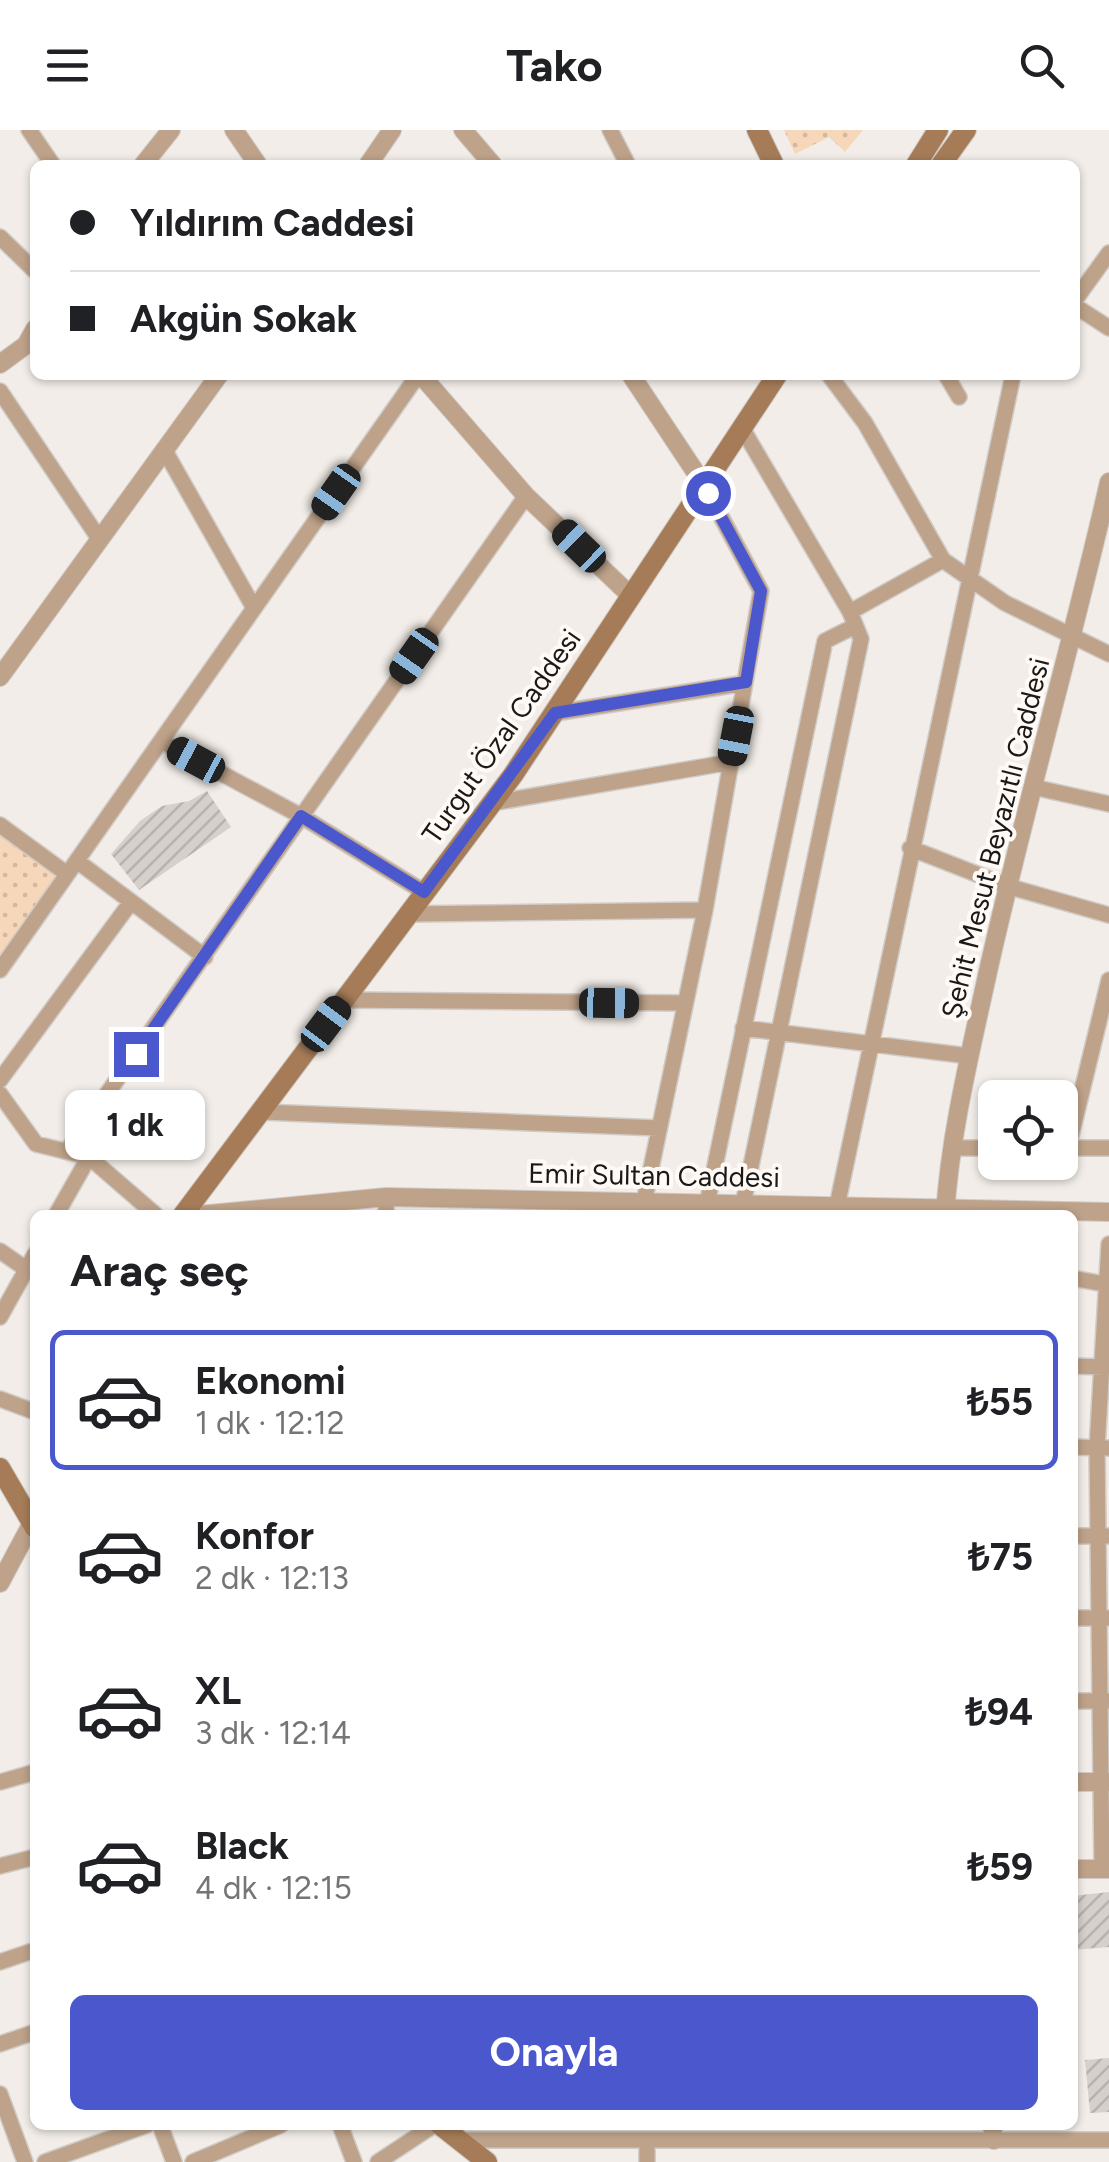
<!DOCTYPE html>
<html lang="tr">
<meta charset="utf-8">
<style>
body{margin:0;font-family:Figtree,sans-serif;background:#f2f2f2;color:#202124;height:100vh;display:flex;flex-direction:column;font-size:38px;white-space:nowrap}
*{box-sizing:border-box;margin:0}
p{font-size:32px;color:#757577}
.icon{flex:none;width:55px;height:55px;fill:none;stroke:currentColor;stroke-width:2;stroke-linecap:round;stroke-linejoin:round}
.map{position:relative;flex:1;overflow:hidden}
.sheet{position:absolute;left:30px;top:1080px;width:1048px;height:920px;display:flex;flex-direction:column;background:#fff;border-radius:15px;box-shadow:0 2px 8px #0004}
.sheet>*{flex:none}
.guide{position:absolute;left:30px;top:30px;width:1050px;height:220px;border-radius:15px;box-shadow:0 2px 8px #0004;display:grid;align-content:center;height:220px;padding:0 40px;background:#fff}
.fabs{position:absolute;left:978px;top:950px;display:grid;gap:20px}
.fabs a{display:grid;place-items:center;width:100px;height:100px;border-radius:15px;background:#fff;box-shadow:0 2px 8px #0004;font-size:50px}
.end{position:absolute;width:45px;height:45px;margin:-22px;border:12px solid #4b58cd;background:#fff;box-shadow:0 0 0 5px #fff}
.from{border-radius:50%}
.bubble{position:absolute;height:70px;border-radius:15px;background:#fff;box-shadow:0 2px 8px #0004;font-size:32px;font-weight:700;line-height:70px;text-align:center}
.car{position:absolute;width:30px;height:60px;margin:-30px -15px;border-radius:12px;box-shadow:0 0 8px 2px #0007;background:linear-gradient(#222 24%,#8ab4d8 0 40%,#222 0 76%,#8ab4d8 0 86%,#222 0)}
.guide b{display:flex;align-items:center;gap:35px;height:95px;font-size:38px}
.guide b+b{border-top:2px solid #e0e0e0}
.guide i{width:25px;height:25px;background:#202124}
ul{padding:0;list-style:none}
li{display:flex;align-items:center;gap:30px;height:140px;margin:0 20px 15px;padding:0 20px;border:5px solid transparent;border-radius:15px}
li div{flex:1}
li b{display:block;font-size:38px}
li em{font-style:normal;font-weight:700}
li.active{border-color:#4b58cd}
li>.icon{width:90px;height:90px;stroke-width:1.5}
h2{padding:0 40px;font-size:45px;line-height:120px}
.primary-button{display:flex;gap:20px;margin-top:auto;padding:20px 40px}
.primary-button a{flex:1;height:115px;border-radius:15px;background:#4b58cd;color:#fff;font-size:40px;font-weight:700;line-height:115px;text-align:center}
header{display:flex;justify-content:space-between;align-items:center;height:130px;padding:0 40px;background:#fff;font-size:45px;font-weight:700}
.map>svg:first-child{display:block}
</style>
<header><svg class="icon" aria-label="menu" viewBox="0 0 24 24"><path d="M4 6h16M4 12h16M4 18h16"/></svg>Tako<svg class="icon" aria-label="search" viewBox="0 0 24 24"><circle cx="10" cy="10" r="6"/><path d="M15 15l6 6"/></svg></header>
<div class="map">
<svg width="1109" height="2032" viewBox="0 0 1109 2032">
<defs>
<pattern id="park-dots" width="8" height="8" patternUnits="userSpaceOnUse" patternTransform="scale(2.5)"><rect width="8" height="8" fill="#f7d7ba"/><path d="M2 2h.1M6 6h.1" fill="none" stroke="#d3b89f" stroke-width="1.8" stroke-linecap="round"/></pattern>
<pattern id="building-hatch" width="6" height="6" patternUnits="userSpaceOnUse" patternTransform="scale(2.5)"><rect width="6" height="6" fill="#d5d0cb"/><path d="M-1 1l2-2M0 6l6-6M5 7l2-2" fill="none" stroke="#b6b2ae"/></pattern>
</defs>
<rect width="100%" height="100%" fill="#f2ede8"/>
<path fill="url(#park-dots)" d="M784 0H863L845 22 829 7 795 24Z
M0 706 59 747 0 828Z"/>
<path fill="url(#building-hatch)" d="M207 661 231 697 139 760 111 724 140 691 162 676 189 671Z
M1109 1762V1817L1072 1820V1766Z
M1109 1928V1982L1090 1983 1085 1930Z"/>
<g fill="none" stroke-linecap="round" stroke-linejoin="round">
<g stroke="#d0cbc7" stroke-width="18">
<path id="minor" d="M29 0 53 35
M610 0 628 35
M0 107 35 141
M1075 170 1109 123
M1075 176 1109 198
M829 245 865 293 943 430 1005 473 1109 524
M946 245 959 267
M0 261 100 410
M742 298 850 482 861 509 743 1074
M165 321 254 478
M850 482 943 430
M555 583 745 553
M161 611 301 686 424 762
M1033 657 1109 674
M492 673 731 632
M0 695 67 744
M910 718 1007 756 1109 785
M77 731 205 827
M409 784 705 780
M0 840 418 245
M344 870 685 873
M743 898 969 926
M0 950 131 772
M0 964 36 1014 89 1027 156 1085
M262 982 659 998
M955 1018H995
M1060 1018H1109
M1068 1018 1109 850
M67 1021 526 366
M386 1067V1085
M644 1072 705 780 761 461 704 355
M707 1074 825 511 855 496
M837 1076 1013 245
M56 1085 89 1027
M0 1121 26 1139
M1072 1148 1109 1155
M0 1187 35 1124
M1072 1236 1105 1237
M0 1269 35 1282
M1072 1317 1109 1318
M1072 1406H1109
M1072 1488H1109
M1072 1571H1108
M0 1652 35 1642
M0 1736 35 1727
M1102 1739 1097 1318 1109 1114
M0 1832 35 1820
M0 1914 35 1902
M0 1964 25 2032
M160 1995 174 2032
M340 1995 354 2032
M458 2010H1109
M45 2032 147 1995
M193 2032 281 1995
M378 2032 434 1995
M647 2032V2010"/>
</g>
<g stroke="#d0cbc7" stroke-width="20">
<path id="tertiary" d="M234 0 258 35
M463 0 493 35
M143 35 171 0
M368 35 392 0
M0 234 26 215 35 199
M421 245 526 366 631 466
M631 245 704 355
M0 547 219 245
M199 1085 386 1067 1109 1082
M945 1085C950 1005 970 924 987 846 1024 680 1071 518 1109 352
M0 1453 32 1393
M1072 1652H1109
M1072 1739H1109
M992 1995 994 2010"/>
</g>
<g stroke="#d0cbc7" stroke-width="22">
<path id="secondary" d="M757 0 774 35
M916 35 938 0
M941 35 966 0
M183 1085 513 645 777 245
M0 1338 35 1398
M440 1995 487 2032"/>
</g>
<use href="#minor" stroke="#bea289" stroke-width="15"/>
<use href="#tertiary" stroke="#bea289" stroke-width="18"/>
<use href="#secondary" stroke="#a57c57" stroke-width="20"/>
</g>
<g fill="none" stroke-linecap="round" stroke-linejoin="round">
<path stroke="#4b58cd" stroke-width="12" d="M136 924 301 686 424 762 555 583 746 552 761 461 708 363"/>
</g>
<g text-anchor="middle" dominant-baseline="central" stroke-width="8" stroke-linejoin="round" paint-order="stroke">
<g font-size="28" fill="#1b1918" stroke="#fffaf6">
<text transform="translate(501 606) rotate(-55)">Turgut Özal Caddesi</text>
<text transform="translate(995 708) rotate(-76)">Şehit Mesut Beyazıtlı Caddesi</text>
<text transform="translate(654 1045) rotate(1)">Emir Sultan Caddesi</text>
</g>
</g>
</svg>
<div class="fabs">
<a><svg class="icon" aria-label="locate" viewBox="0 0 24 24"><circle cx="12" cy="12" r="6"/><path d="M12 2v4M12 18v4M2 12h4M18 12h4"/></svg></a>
</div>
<i class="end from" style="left:708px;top:363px"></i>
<i class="end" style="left:136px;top:924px"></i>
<div class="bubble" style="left:65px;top:960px;width:140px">1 dk</div>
<i class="car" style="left:336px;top:362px;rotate:215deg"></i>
<i class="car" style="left:579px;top:416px;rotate:314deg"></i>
<i class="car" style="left:414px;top:526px;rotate:215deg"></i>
<i class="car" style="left:736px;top:606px;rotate:191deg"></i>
<i class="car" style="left:196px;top:630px;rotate:298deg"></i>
<i class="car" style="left:609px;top:873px;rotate:91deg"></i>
<i class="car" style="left:326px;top:894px;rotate:37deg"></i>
<div class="guide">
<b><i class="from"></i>Yıldırım Caddesi</b>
<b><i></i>Akgün Sokak</b>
</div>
<section class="sheet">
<h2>Araç seç</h2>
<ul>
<li class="active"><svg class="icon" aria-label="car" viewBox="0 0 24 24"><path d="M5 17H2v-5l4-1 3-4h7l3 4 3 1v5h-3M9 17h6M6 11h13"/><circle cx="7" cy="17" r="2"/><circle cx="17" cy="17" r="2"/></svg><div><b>Ekonomi</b><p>1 dk · 12:12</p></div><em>₺55</em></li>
<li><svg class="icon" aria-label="car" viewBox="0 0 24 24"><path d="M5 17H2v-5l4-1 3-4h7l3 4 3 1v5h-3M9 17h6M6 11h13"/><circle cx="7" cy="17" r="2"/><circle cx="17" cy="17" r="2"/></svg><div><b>Konfor</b><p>2 dk · 12:13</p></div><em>₺75</em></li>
<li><svg class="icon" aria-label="car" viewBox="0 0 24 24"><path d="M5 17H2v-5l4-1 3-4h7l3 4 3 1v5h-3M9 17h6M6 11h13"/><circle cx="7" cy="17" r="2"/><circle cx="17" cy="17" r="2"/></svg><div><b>XL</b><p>3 dk · 12:14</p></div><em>₺94</em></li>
<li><svg class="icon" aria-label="car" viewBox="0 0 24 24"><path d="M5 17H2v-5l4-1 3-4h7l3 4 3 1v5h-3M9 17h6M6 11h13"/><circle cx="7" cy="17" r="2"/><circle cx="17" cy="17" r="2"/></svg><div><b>Black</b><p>4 dk · 12:15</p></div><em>₺59</em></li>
</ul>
<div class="primary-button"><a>Onayla</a></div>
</section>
</div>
